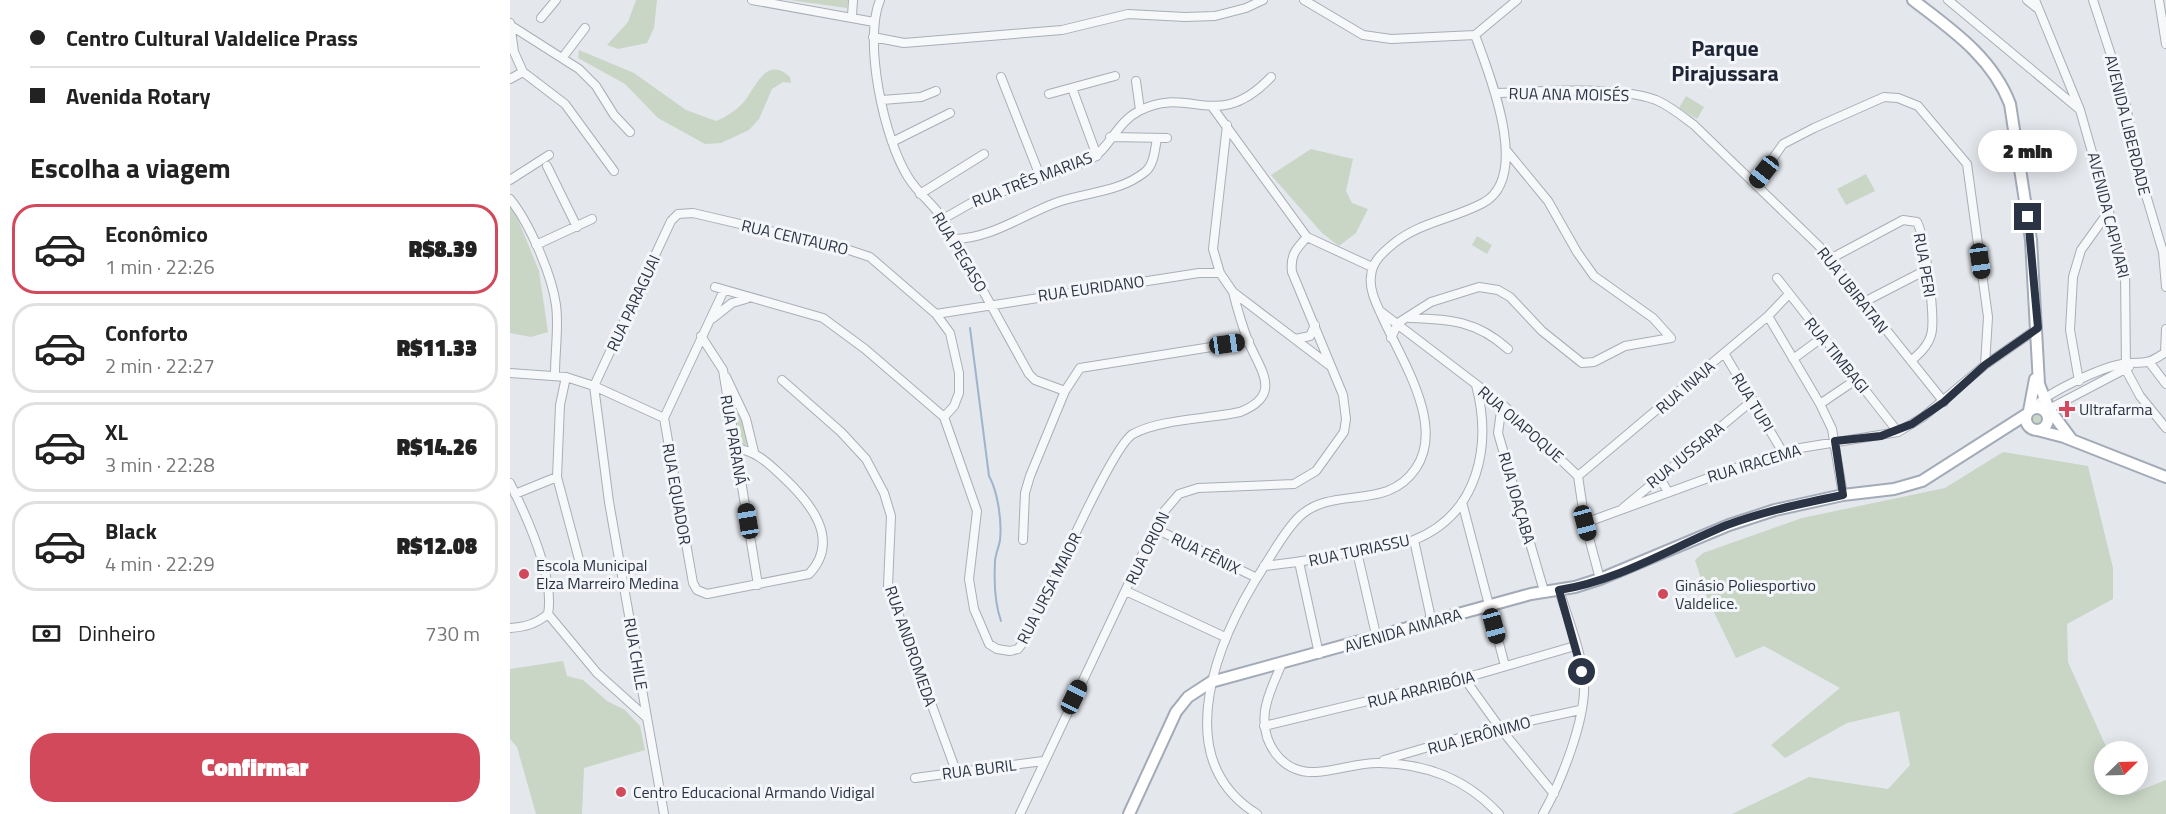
<!DOCTYPE html>
<html lang="pt">
<meta charset="utf-8">
<style>
body{margin:0;font-family:"Titillium Web",sans-serif;background:#f6f6f6;color:#222;height:100vh;display:flex;flex-direction:column;font-size:22px;white-space:nowrap}
*{box-sizing:border-box;margin:0}
p{font-size:20px;color:#767676}
.icon{flex:none;width:33px;height:33px;fill:none;stroke:currentColor;stroke-width:2;stroke-linecap:round;stroke-linejoin:round}
.map{position:relative;flex:1;overflow:hidden}
.drawer{display:flex;flex-direction:column;background:#fff;width:510px}
.drawer>*{flex:none}
.guide{display:grid;align-content:center;height:132px;padding:0 30px;background:#fff}
.needle{width:39px;rotate:67deg}
.controls{position:absolute;left:1584px;top:741px;display:grid;gap:12px}
.controls a{display:grid;place-items:center;width:54px;height:54px;border-radius:50%;background:#fff;box-shadow:0 3px 15px #0003;font-size:30px}
.end{position:absolute;width:27px;height:27px;margin:-14px;border:8px solid #2b3445;background:#fff;box-shadow:0 0 0 3px #fff}
.from{border-radius:50%}
.bubble{position:absolute;height:42px;border-radius:21px;background:#fff;box-shadow:0 3px 15px #0003;font-size:20px;font-weight:800;line-height:42px;text-align:center}
.car{position:absolute;width:18px;height:36px;margin:-18px -9px;border-radius:8px;box-shadow:0 0 4px 2px #0007;background:linear-gradient(#222 24%,#8ab4d8 0 40%,#222 0 76%,#8ab4d8 0 86%,#222 0)}
.guide b{display:flex;align-items:center;gap:21px;height:57px;font-size:22px}
.guide b+b{border-top:2px solid #e0e0e0}
.guide i{width:15px;height:15px;background:#222}
ul{padding:0;list-style:none}
li{display:flex;align-items:center;gap:18px;height:90px;margin:0 12px 9px;padding:0 18px;border:3px solid #e0e0e0;border-radius:24px}
li div{flex:1}
li b{display:block;font-size:22px}
li em{font-style:normal;font-weight:800}
li.current{border-color:#d1495b}
li>.icon{width:54px;height:54px;stroke-width:1.5}
h2{padding:0 30px;font-size:27px;line-height:72px}
.pay{display:flex;align-items:center;gap:15px;height:66px;padding:0 30px;font-size:22px}
.pay p{margin-inline-start:auto}
.button{display:flex;gap:12px;margin-top:auto;padding:12px 30px}
.button a{flex:1;height:69px;border-radius:24px;background:#d1495b;color:#fff;font-size:24px;font-weight:800;line-height:69px;text-align:center}
main{display:flex;flex:1;min-height:0}
.map>svg:first-child{display:block}
</style>
<main>
<section class="drawer">
<div class="guide">
<b><i class="from"></i>Centro Cultural Valdelice Prass</b>
<b><i></i>Avenida Rotary</b>
</div>
<h2>Escolha a viagem</h2>
<ul>
<li class="current"><svg class="icon" aria-label="car" viewBox="0 0 24 24"><path d="M5 17H2v-5l4-1 3-4h7l3 4 3 1v5h-3M9 17h6M6 11h13"/><circle cx="7" cy="17" r="2"/><circle cx="17" cy="17" r="2"/></svg><div><b>Econômico</b><p>1 min · 22:26</p></div><em>R$8.39</em></li>
<li><svg class="icon" aria-label="car" viewBox="0 0 24 24"><path d="M5 17H2v-5l4-1 3-4h7l3 4 3 1v5h-3M9 17h6M6 11h13"/><circle cx="7" cy="17" r="2"/><circle cx="17" cy="17" r="2"/></svg><div><b>Conforto</b><p>2 min · 22:27</p></div><em>R$11.33</em></li>
<li><svg class="icon" aria-label="car" viewBox="0 0 24 24"><path d="M5 17H2v-5l4-1 3-4h7l3 4 3 1v5h-3M9 17h6M6 11h13"/><circle cx="7" cy="17" r="2"/><circle cx="17" cy="17" r="2"/></svg><div><b>XL</b><p>3 min · 22:28</p></div><em>R$14.26</em></li>
<li><svg class="icon" aria-label="car" viewBox="0 0 24 24"><path d="M5 17H2v-5l4-1 3-4h7l3 4 3 1v5h-3M9 17h6M6 11h13"/><circle cx="7" cy="17" r="2"/><circle cx="17" cy="17" r="2"/></svg><div><b>Black</b><p>4 min · 22:29</p></div><em>R$12.08</em></li>
</ul>
<div class="pay"><svg class="icon" aria-label="cash" viewBox="0 0 24 24"><path d="M3 7h18v10H3z"/><circle cx="12" cy="12" r="2"/></svg>Dinheiro<p>730 m</p></div>
<div class="button"><a>Confirmar</a></div>
</section>
<div class="map">
<svg width="1656" height="814" viewBox="0 0 1656 814">
<rect width="100%" height="100%" fill="#e4e7ec"/>
<path fill="#c9d6c5" d="M126 0H147L144 28 137 43 108 49 97 45 118 22Z
M279 0H338L337 8Z
M69 50 124 73 176 110 206 121C216 117 225 111 233 103 246 87 256 55 280 77L281 83 273 82 262 89 249 119 239 130 211 143 195 144 148 118 115 84 68 58Z
M1176 96 1194 107 1187 119 1169 108Z
M801 149 843 159 836 191 842 203 858 209 846 233 829 246 812 233 761 175Z
M1356 174 1365 191 1336 205 1327 189Z
M0 200 29 271 38 332 21 337 0 333Z
M967 236 982 245 977 254 962 245Z
M219 389 233 414 240 443 230 447Z
M1520 418a7 7 0 1 1 14 0a7 7 0 1 1-14 0Z
M1493 452 1578 466 1603 568V599L1557 624 1558 662 1598 751 1594 752V784L1613 785 1618 795 1656 780V814H1222L1299 777 1378 789 1400 765 1389 711 1337 723 1275 758 1261 745 1330 688 1254 646 1226 658 1198 600 1185 560 1193 553 1292 518 1435 488Z
M53 661 57 676 73 680 97 701 115 710 130 726 135 750 74 768 72 814H26L7 747 0 739V669Z"/>
<g fill="none" stroke-linecap="round" stroke-linejoin="round">
<path stroke="#9fb4cc" stroke-width="2" d="M460 328 479 476C488 492 492 522 490 540 489 547 485 555 485 562 484 581 485 604 491 621"/>
<g stroke="#a9aeb7" stroke-width="10">
<path id="minor" d="M242 0 364 22
M370 0C353 41 374 139 398 177 408 194 425 205 435 222 463 273 491 324 519 374L525 380 555 391
M794 0 853 35 881 39 965 35 1007 0
M1438 0 1569 109
M1517 0 1527 8
M1525 0 1570 110 1615 268 1616 370 1630 396 1656 428
M1583 0 1613 92 1630 175 1653 252 1656 287
M1649 0 1656 44
M342 16 343 0
M31 18 46 0
M0 23 4 52 13 72 55 104 104 171
M0 25 69 69 86 86 104 115 120 132
M363 37 394 43 552 30 618 14 675 17 705 16 736 8 753 0
M53 57 75 28
M491 77 530 176
M0 79 13 72
M626 81 630 110
M562 88 587 156
M985 93C1030 92 1105 85 1146 100 1160 106 1172 116 1184 125L1309 246 1434 402
M539 94 605 76
M372 100 411 97 426 91
M703 108 797 237 862 267
M717 125 703 249 710 273 723 292 819 365
M600 137 657 138
M382 142 440 113
M37 166 67 227
M0 180 39 155
M1245 184 1273 144 1304 128 1374 97 1388 98 1408 106 1457 164 1478 317 1475 365
M410 194 474 154
M0 199C19 222 42 275 46 305 49 327 45 351 45 374
M433 219 461 203 580 160C600 148 607 122 629 111 680 84 707 134 761 77
M444 239C481 239 514 214 548 202 578 192 610 192 635 172 644 165 645 149 647 138
M26 245 82 219
M1320 259 1393 220 1407 222C1415 237 1426 319 1421 335 1418 346 1409 354 1401 361
M1267 278 1388 432
M205 287 313 318 355 349 434 417 467 511 459 579 464 609 479 644 487 649 500 651 508 649 518 636C533 605 602 445 623 434 650 419 699 419 730 412 773 395 751 371 738 341 732 325 727 308 723 292
M1354 302 1416 270
M870 311 992 404 1068 476 1075 523 1090 579
M426 314 689 273H710
M1258 316 1310 404 1322 429 1333 495
M203 318 222 303 236 299
M900 318C940 319 967 321 998 349
M191 336 213 370 248 585
M881 338 888 323 921 302 969 287 988 290 1000 297 1032 331 1072 363 1084 362 1115 346 1161 338 1143 318 1084 276 1067 252 1038 201 996 150
M785 339 800 336 805 325
M1214 353 1272 451
M1655 353 1656 329
M1283 359 1313 337
M1640 363 1656 384
M0 373 56 377 84 386 154 418
M56 377 50 405 47 477 71 567
M216 377 236 419 244 452
M272 380 331 432 356 459 374 493 381 516 378 586 446 771
M1569 381 1560 330 1563 277 1571 250 1599 211
M992 404 988 433 1034 591
M1310 404 1347 379
M1523 408C1538 392 1590 368 1612 364 1637 360 1632 368 1656 352
M1539 409 1619 367
M154 418 183 583 187 590 197 594 299 574C332 539 299 501 272 476 257 462 246 451 225 448
M154 418 214 290
M1068 476 1258 316 1279 294
M1149 476 1158 492
M0 483C17 517 45 577 38 614 26 624 15 627 0 628
M5 494 47 477
M952 502 995 666
M1113 508 1243 400
M1075 523 1272 451 1388 432 1413 417 1475 365 1528 328
M646 529 747 578
M513 540 515 493 520 476 555 391 570 368 739 341
M904 540 922 623
M847 552 867 639
M789 562 809 654
M754 566C793 562 830 555 868 547 879 545 893 544 904 540 969 514 982 445 966 385
M616 591 715 637
M38 614 87 673 137 718
M772 663C766 678 757 695 755 711 751 743 772 774 806 772 828 771 849 762 870 763 918 764 956 779 989 814
M954 678 990 728 1044 794
M754 726 969 674 1065 646
M874 760 973 731 1070 710
M405 778 533 761
M154 814 99 502 84 386 161 221 168 214 183 213 333 248 360 257 426 314 440 333 449 373V393L444 406 434 417
M510 814 651 515 669 494 688 488 784 484 806 471 834 432 836 419 833 395 782 272C780 255 786 249 797 237
M747 814C655 757 710 634 755 565 766 548 776 529 790 516 824 485 877 512 906 468 936 424 889 356 871 314 866 303 859 289 861 276 862 262 872 253 883 244 910 222 943 219 973 203 1022 177 979 74 965 35
M1033 814C1051 782 1076 719 1074 683 1072 652 1058 619 1049 590"/>
</g>
<g stroke="#a3abb8" stroke-width="14">
<path id="major" d="M1403 0C1442 30 1482 57 1500 104L1521 240 1529 384 1539 409 1562 440
M1516 419a11 11 0 1 1 22 0a11 11 0 1 1-22 0Z
M1519 411 1525 379
M1527 430 1554 437 1656 477
M619 814 666 712 678 697 701 682 1021 594 1065 587 1090 579 1219 525 1265 510 1333 495 1384 489 1412 481 1517 414"/>
</g>
<use href="#minor" stroke="#f7f8fa" stroke-width="8"/>
<use href="#major" stroke="#fff" stroke-width="10"/>
</g>
<g fill="none" stroke-linecap="round" stroke-linejoin="round">
<path stroke="#2b3445" stroke-width="8" d="M1072 672 1049 590C1108 581 1163 547 1217 525 1255 511 1294 503 1333 495L1325 441 1371 436 1402 424 1434 402 1475 365 1528 328 1518 217"/>
</g>
<g fill="#d1495b" stroke="#f4f6f9" stroke-width="2">
<path d="M1554 400h6v6h6v6h-6v6h-6v-6h-6v-6h6z"/>
<circle cx="14" cy="574" r="6"/>
<circle cx="1153" cy="594" r="6"/>
<circle cx="111" cy="792" r="6"/>
</g>
<g text-anchor="middle" dominant-baseline="central" stroke-width="6" stroke-linejoin="round" paint-order="stroke">
<g font-size="16" fill="#2b3445" stroke="#f4f6f9">
<text transform="translate(1059 94) rotate(1)">RUA ANA MOISÉS</text>
<text transform="translate(1618 125) rotate(76)">AVENIDA LIBERDADE</text>
<text transform="translate(522 179) rotate(-21)">RUA TRÊS MARIAS</text>
<text transform="translate(1599 215) rotate(76)">AVENIDA CAPIVARI</text>
<text transform="translate(285 237) rotate(13)">RUA CENTAURO</text>
<text transform="translate(450 252) rotate(59)">RUA PEGASO</text>
<text transform="translate(1415 265) rotate(80)">RUA PERI</text>
<text transform="translate(581 288) rotate(-8)">RUA EURIDANO</text>
<text transform="translate(1343 290) rotate(52)">RUA UBIRATAN</text>
<text transform="translate(123 303) rotate(-65)">RUA PARAGUAI</text>
<text transform="translate(1327 355) rotate(51)">RUA TIMBAGI</text>
<text transform="translate(1175 387) rotate(-41)">RUA INAJA</text>
<text transform="translate(1243 402) rotate(59)">RUA TUPI</text>
<text transform="translate(1011 424) rotate(41)">RUA OIAPOQUE</text>
<text transform="translate(224 440) rotate(80)">RUA PARANÁ</text>
<text transform="translate(1175 455) rotate(-39)">RUA JUSSARA</text>
<text transform="translate(1244 463) rotate(-17)">RUA IRACEMA</text>
<text transform="translate(167 494) rotate(80)">RUA EQUADOR</text>
<text transform="translate(1007 498) rotate(74)">RUA JOAÇABA</text>
<text transform="translate(637 548) rotate(-64)">RUA ORION</text>
<text transform="translate(849 550) rotate(-12)">RUA TURIASSU</text>
<text transform="translate(696 553) rotate(26)">RUA FÊNIX</text>
<text transform="translate(539 588) rotate(-63)">RUA URSA MAIOR</text>
<text transform="translate(893 630) rotate(-16)">AVENIDA AIMARA</text>
<text transform="translate(401 646) rotate(71)">RUA ANDROMEDA</text>
<text transform="translate(126 654) rotate(80)">RUA CHILE</text>
<text transform="translate(911 689) rotate(-14)">RUA ARARIBÓIA</text>
<text transform="translate(969 735) rotate(-15)">RUA JERÔNIMO</text>
<text transform="translate(469 769) rotate(-7)">RUA BURIL</text>
</g>
<g font-size="16" fill="#2b3445" stroke="#f4f6f9" text-anchor="start">
<text x="1569" y="409">Ultrafarma</text>
<text x="26" y="565">Escola Municipal<tspan x="26" dy="18">Elza Marreiro Medina</tspan></text>
<text x="1165" y="585">Ginásio Poliesportivo<tspan x="1165" dy="18">Valdelice.</tspan></text>
<text x="123" y="792">Centro Educacional Armando Vidigal</text>
</g>
<g font-size="22" font-weight="bold" fill="#1d2536" stroke="#f4f6f9">
<text x="1215" y="48">Parque<tspan x="1215" dy="25">Pirajussara</tspan></text>
</g>
</g>
</svg>
<div class="controls">
<a><svg class="needle" viewBox="-14 -14 28 28"><path d="M0-13l5 13h-10z" fill="#e53935"/><path d="M0 13l5-13h-10z" fill="#767676"/></svg></a>
</div>
<i class="end from" style="left:1072px;top:672px"></i>
<i class="end" style="left:1518px;top:217px"></i>
<div class="bubble" style="left:1468px;top:130px;width:99px">2 min</div>
<i class="car" style="left:1254px;top:172px;rotate:218deg"></i>
<i class="car" style="left:1470px;top:261px;rotate:172deg"></i>
<i class="car" style="left:717px;top:344px;rotate:82deg"></i>
<i class="car" style="left:238px;top:521px;rotate:351deg"></i>
<i class="car" style="left:1075px;top:523px;rotate:165deg"></i>
<i class="car" style="left:984px;top:626px;rotate:165deg"></i>
<i class="car" style="left:564px;top:697px;rotate:26deg"></i>
</div>
</main>
